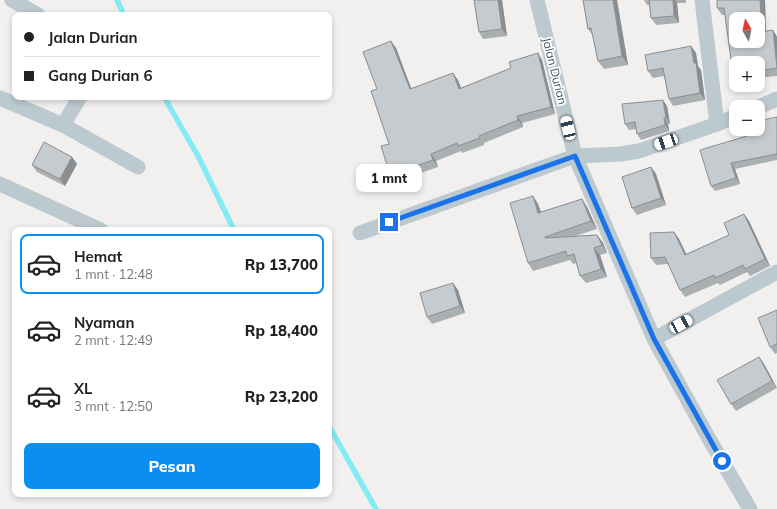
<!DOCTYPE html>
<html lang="id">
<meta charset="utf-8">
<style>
body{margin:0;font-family:Mulish,sans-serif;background:#f6f6f6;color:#222;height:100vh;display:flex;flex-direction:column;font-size:15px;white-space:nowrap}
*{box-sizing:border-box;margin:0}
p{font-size:13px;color:#767676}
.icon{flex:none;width:22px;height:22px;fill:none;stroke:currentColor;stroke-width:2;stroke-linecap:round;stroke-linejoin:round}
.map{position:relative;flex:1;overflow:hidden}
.panel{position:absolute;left:12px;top:227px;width:320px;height:270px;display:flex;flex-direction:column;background:#fff;border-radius:8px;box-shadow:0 2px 6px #0003}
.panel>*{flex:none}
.hud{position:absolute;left:12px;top:12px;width:320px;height:88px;border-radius:8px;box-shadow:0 2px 6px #0003;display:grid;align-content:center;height:88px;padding:0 12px;background:#fff}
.needle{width:26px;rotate:351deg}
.controls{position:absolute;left:729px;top:12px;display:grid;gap:8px}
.controls a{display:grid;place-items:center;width:36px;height:36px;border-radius:8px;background:#fff;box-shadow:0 2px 6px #0003;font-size:20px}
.end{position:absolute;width:18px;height:18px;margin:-9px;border:5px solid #1a73e8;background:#fff;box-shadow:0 0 0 2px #fff}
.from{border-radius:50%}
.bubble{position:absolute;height:28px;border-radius:8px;background:#fff;box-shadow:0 2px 6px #0003;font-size:13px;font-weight:800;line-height:28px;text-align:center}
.car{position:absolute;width:12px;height:24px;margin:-12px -6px;border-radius:5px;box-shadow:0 0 3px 1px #0007;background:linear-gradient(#fff 24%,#345 0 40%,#fff 0 76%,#345 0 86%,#fff 0)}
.hud b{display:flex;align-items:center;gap:14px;height:38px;font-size:15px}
.hud b+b{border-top:1px solid #e0e0e0}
.hud i{width:10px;height:10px;background:#222}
ul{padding:7px 0 0;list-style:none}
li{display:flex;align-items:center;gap:12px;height:60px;margin:0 8px 6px;padding:0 4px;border:2px solid transparent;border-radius:8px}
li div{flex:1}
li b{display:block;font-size:15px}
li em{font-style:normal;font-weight:800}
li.active{border-color:#0a8ef1}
li>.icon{width:36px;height:36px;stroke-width:1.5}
.primary-button{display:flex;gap:8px;margin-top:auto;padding:8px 12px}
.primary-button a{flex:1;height:46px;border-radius:8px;background:#0a8ef1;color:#fff;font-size:16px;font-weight:800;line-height:46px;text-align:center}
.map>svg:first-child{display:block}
</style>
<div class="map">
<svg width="777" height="509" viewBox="0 0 777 509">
<rect width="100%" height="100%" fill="#f2efef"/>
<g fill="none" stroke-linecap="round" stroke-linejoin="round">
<path stroke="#84ebf3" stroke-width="5.5" d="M117 0 124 15
M164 97 198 156 234 230
M329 426 376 509"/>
<path stroke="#bcc9cf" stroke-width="15" d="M12 0 38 15
M537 0 575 156 654 339 708 437 750 509
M702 0 717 124
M0 98 63 125 80 97
M758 107 777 99
M63 125 138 167
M0 184 101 230
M360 233 575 156 621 154 639 151 717 124 736 116
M654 339 777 272"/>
</g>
<path fill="#aaafb2" d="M474 0H502L507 36 483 39 479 32Z
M583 0H617L628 65 604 69 598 61 593 36 588 29Z
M644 0H686V3H677L679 23 656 25 651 18 649 5H647Z
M717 0H765L766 31 773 30 777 37V76L758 78V63H736V79L733 74 725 15H722L717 8Z
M391 41 396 48 411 88 458 80 461 88 511 68 538 53 542 60 555 114 522 123 523 127 484 143V145L462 153 461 151 436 161 438 167 395 182 390 175 389 144 377 89Z
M691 46 696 53 698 66 701 70 705 100 673 106 669 99 664 76 653 78 648 71Z
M667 106 670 124H668L669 131 641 140 637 134 636 129 629 130 625 124Z
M777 117V160L735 169 740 184 715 191 711 186 747 136Z
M72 157 77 164 65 186 37 172 32 165Z
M651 167 656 174 666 205 637 215 632 208Z
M533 196 538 204 541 212 582 199 587 207 597 229 575 236 597 235 603 243 607 253 600 255 607 277 586 283 580 276 576 263 573 264 570 260 533 271 528 263Z
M744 214 749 221 770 266 750 276 747 272 720 285 718 283 685 297 680 290 668 264 656 265 651 258 674 232 679 239 686 254 729 235Z
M453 283 458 290 465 313 432 324 427 317Z
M777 310V353L775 354 770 347Z
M759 357 764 364 777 388 736 411 731 404Z"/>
<path fill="#8b8e91" d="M498 0H502L507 36 502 29Z
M613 0H617L628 65 622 56Z
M673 0H675L677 3 679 23 674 16Z
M760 0H765L766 39 762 32Z
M773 30 777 37V65Z
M391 41 396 48 414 96 410 89Z
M691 46 696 53 698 66 701 70 705 100 700 93Z
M538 53 542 60 555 114 551 107Z
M453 73 458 80 464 96 459 89Z
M663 100 667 106 670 124 666 118Z
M517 116 522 123 523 127 518 120Z
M664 118 668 124 669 131 665 125Z
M431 154 436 161 438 167 433 160Z
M72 157 77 164 65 186 60 179Z
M731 163 735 169 740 184 736 178Z
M651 167 656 174 666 205 661 198Z
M533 196 538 204 544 221 538 213Z
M582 199 587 207 597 229 591 221Z
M744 214 749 221 770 266 765 259Z
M674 232 679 239 690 262 685 255Z
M597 235 603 243 607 253 602 245Z
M594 248 600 255 607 277 601 269Z
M453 283 458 290 465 313 460 306Z
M759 357 764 364 777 388 772 381Z"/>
<path fill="#c6cbcf" stroke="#8b8e91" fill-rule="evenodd" d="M474 0H498L502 29 479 32Z
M583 0H613L622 56 598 61 591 28 588 29Z
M649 0H673L674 16 651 18Z
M717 0H760L762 32 773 30 777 68 758 71V63H736V73L733 74 724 8H717ZM736 19H758V41H736Z
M391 41 410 89 453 73 459 89 511 68 509 62 538 53 551 107 517 116 518 120 479 136 480 138 458 146 457 143 431 154 433 160 390 175 381 146 389 144 371 91 377 89 363 52Z
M691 46 694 63H696L700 93 669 99 663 68 648 71 645 55Z
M663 100 666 118H664L665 125 637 134 635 122 625 124 622 104Z
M777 117V155V154L731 163 736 178 711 186 700 150 747 136 745 129H758V121Z
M44 142 72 157 60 179 32 165Z
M651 167 661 198 632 208 622 177Z
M533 196 538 213 582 199 591 221 545 237V238L597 235 602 245 594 248 601 269 580 276 574 254 567 256 566 251 528 263 510 203Z
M744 214 765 259 745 269 743 265 715 278 714 275 680 290 665 257 651 258 650 233 674 232 685 255 729 235 724 223Z
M453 283 460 306 427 317 420 293Z
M777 310V344L770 347 758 318Z
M759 357 772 381 731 404 717 380Z"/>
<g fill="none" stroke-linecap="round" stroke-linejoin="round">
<path stroke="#1a73e8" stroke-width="5" d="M389 222 575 156 654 339 722 461"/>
</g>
<g text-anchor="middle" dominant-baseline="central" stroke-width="3.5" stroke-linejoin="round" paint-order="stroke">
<g font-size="12" fill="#46565e" stroke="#fff">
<text transform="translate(555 71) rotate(76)">Jalan Durian</text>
</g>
</g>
</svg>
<div class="controls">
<a><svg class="needle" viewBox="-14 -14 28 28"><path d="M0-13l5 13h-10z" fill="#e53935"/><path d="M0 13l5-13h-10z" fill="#767676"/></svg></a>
<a>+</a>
<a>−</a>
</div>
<i class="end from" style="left:722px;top:461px"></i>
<i class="end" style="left:389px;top:222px"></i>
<div class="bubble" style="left:356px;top:164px;width:66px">1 mnt</div>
<i class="car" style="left:568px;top:128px;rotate:346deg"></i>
<i class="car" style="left:666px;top:142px;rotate:251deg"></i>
<i class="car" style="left:681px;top:324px;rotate:61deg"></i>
<div class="hud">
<b><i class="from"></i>Jalan Durian</b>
<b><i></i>Gang Durian 6</b>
</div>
<section class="panel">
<ul>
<li class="active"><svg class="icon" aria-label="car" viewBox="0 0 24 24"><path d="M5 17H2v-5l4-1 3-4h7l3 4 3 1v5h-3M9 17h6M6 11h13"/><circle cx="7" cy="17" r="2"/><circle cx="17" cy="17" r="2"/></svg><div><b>Hemat</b><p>1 mnt · 12:48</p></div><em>Rp 13,700</em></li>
<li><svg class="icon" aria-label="car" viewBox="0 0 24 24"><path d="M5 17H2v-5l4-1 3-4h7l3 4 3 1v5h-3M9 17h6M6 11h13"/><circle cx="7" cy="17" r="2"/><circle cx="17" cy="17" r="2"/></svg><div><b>Nyaman</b><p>2 mnt · 12:49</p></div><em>Rp 18,400</em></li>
<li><svg class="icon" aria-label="car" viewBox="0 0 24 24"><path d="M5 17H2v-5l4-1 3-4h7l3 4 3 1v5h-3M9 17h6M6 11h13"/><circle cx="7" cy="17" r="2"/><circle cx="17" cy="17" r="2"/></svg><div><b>XL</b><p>3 mnt · 12:50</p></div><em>Rp 23,200</em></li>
</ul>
<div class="primary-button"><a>Pesan</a></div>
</section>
</div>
